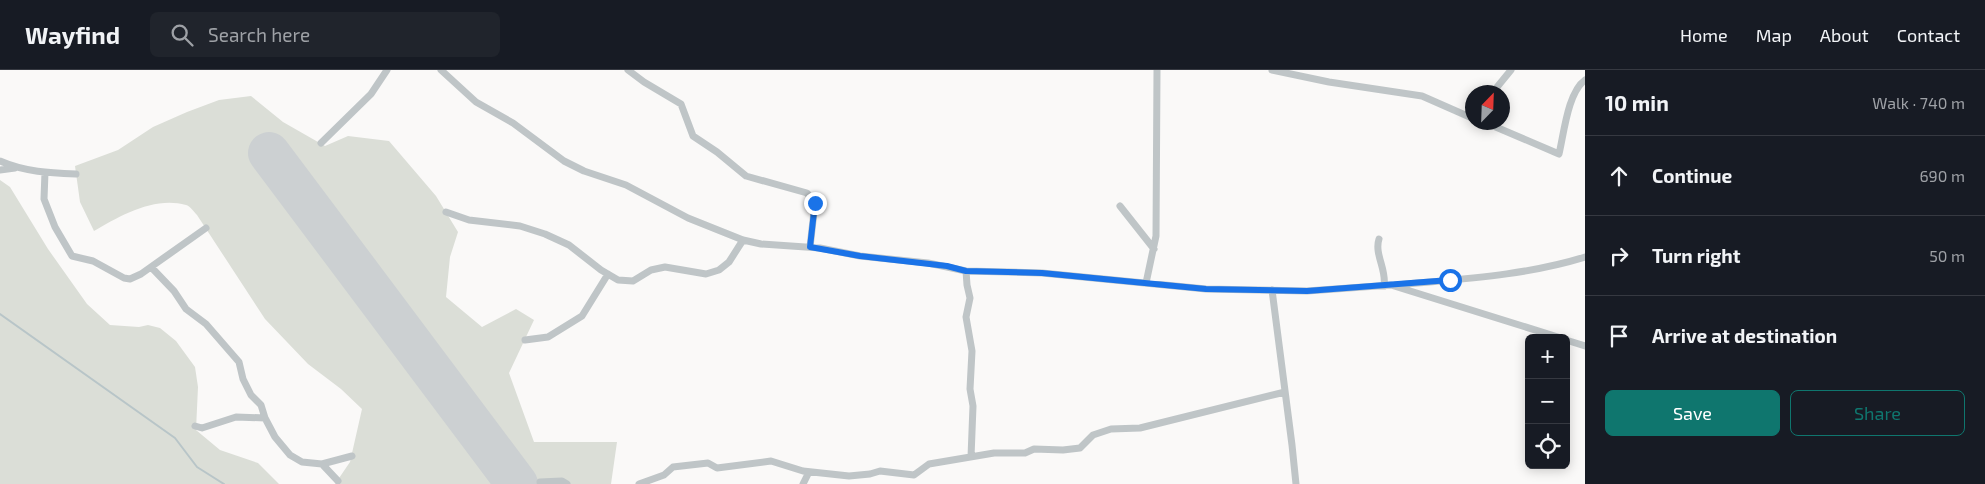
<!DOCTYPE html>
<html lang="en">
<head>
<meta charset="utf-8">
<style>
	:root { --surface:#171b24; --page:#20242c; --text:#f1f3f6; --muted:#9ea1a6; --line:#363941; --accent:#0f766e }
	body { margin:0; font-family:"Exo 2",sans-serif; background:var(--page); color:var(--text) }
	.controls { position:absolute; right:15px; bottom:15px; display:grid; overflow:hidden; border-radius:8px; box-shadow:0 2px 12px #0003 }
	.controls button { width:45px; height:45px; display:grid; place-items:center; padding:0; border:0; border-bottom:1px solid var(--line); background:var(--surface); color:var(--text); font:25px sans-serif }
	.compass { position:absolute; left:1465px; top:15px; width:45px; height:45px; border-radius:50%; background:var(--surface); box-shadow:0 2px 12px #0003; rotate:23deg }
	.stop { position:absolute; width:15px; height:15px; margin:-11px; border:4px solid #1a73e8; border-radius:50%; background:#fff }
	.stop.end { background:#1a73e8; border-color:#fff; box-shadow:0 1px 5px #0008 }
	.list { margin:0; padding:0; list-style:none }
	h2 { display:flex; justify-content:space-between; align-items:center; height:65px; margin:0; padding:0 20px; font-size:21px }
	h2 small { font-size:16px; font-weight:400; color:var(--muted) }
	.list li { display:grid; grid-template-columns:32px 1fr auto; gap:15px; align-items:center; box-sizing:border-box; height:80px; padding:0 20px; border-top:1px solid var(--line) }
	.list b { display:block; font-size:19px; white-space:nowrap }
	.list em { font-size:16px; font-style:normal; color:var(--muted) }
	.actions { display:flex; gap:10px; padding:15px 20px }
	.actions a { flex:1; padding:11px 0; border:1px solid var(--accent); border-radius:8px; text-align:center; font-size:18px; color:var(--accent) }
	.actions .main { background:var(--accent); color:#fff }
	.icon { flex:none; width:28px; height:28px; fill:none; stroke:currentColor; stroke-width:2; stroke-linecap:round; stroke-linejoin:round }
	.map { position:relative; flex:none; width:1585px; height:414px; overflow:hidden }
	header { display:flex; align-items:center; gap:30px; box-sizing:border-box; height:70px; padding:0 25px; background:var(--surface); border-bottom:1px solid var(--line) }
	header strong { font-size:24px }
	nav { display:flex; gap:28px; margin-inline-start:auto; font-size:18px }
	.search { width:350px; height:45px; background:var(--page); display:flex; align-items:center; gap:12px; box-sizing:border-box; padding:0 18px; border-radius:8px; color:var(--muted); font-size:19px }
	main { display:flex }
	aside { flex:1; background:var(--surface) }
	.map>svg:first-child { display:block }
</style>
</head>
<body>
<header>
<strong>Wayfind</strong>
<div class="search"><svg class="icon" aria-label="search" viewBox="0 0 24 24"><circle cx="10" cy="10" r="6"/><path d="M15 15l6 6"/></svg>Search here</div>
<nav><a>Home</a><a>Map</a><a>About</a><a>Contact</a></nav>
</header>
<main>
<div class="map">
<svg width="1585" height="414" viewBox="0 0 1585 414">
	<rect width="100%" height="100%" fill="#faf9f8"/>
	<path fill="#e8e9e8" d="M282,74L406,238L538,414H507L410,283L290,134L257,85Z"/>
	<path fill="#dbded7" d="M251,26L283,52L325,76L348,66L389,71L436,126L458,162L450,187L446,227L482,257L516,239L534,250L509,303L534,372H617L611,414H538L282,75L258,85L290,134L410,283L507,414H335L350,392L362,339L341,319L308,294L265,249L197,145C194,142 190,136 186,135C154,126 120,146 94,161L80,132L75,96L118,80L153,57L187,42L219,30Z
		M0,110L10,117L48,179L87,234L110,255L139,257L148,255L160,258L176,271L195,297L198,317L196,360L220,380L258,393L279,414H0Z"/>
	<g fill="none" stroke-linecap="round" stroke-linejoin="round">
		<path stroke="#b8c5c8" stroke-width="2" d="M0,244L175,368L197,397L224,414"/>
		<path stroke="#ccd0d2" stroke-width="42" d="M269,83L517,414"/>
		<path stroke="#bfc5c7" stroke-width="7" d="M441,0L476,32L513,53L564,91L584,101L626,115L688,148L743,170L761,174L820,178L860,186L928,193L966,201L1042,203L1206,219L1307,221L1391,215L1561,268
			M628,0L644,12L681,34L693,66L717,82L746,106L807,123L815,133L810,177
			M1272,0L1329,12L1422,26L1472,48
			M1493,22L1511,0
			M1484,52L1559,84C1564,63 1568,22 1585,10
			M321,73L371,24L387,0
			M0,91C25,102 50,103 76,104
			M0,100L15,98
			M45,102L44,129L55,157L72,186L93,191L124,208L130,209L141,204L206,158
			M1120,136L1154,179
			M446,142L469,150L520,156L545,164L569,175L601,200L618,210L633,211L651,200L665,197L706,204L719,200L729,192L743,170
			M1379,169C1374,184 1387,200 1384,216
			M151,197L174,221L186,239L206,254L239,292L243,309L251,325L261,335L265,348L275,367L290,385L302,392L322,394L352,386
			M966,201L967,215L970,228L966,247L972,281L970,319L973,336L971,387
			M1146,213L1156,166L1157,0
			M1396,215C1459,209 1524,206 1585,187
			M1272,220L1292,375L1296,414
			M525,270L548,267L582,246L608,204
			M1566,270L1585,276
			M195,356L202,358L236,347L265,348
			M322,394L338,411
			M540,412L562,411L567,414
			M639,414L664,405L673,397L708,393L717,398L771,391L803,401L849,406L870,404L880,401L914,405L929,394L994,383H1025L1034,379L1063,380L1080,378L1093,365L1111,359L1140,358L1285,322
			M803,414L809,402"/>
	</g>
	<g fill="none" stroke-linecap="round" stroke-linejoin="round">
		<path stroke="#1a73e8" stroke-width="6" d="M815,133L810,177L860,186L947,196L966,201L1042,203L1206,219L1307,221L1450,210"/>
	</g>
</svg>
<div class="controls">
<button>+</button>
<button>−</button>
<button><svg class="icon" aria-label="locate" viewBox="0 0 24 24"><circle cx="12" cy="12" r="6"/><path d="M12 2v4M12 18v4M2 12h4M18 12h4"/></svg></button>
</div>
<svg class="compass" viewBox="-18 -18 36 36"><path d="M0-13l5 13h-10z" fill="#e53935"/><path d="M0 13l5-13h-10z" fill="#9ea1a6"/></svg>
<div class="stop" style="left:1450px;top:210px"></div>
<div class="stop end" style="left:815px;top:133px"></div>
</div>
<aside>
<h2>10 min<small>Walk · 740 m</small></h2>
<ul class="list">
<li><svg class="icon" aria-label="ahead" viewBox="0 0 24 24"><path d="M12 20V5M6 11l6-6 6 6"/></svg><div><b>Continue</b></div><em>690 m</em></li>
<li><svg class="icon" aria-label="right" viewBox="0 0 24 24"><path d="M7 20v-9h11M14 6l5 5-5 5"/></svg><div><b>Turn right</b></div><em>50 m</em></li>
<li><svg class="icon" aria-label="arrive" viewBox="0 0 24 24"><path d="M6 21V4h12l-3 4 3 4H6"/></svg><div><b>Arrive at destination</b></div></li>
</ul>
<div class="actions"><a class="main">Save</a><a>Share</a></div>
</aside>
</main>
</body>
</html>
